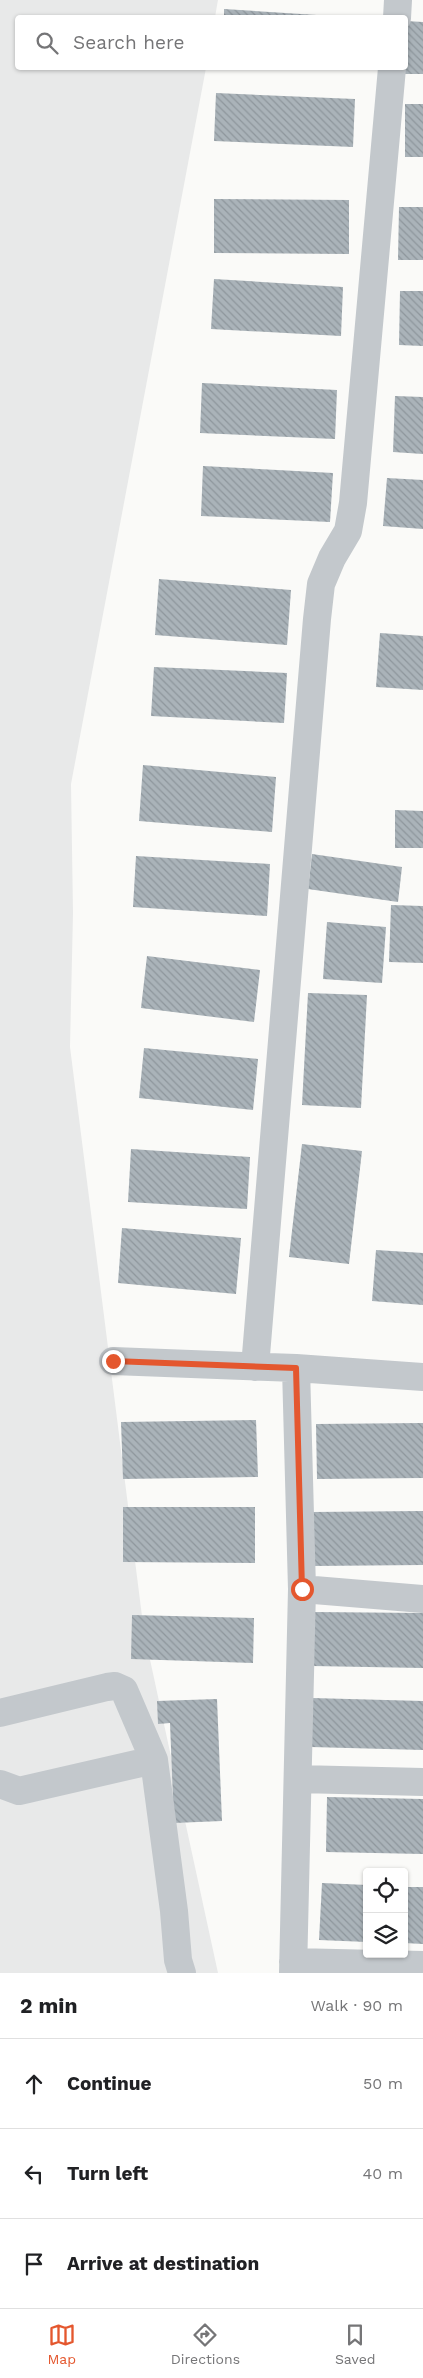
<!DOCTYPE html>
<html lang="en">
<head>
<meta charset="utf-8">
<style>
	:root { --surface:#fff; --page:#f6f6f6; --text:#202124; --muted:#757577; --line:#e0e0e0; --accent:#e4572e }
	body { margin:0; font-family:"Work Sans",sans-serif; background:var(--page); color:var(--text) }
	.controls { position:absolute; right:15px; bottom:15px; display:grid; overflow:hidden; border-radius:5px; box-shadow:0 1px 4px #0004 }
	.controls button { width:45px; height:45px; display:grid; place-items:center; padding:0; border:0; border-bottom:1px solid var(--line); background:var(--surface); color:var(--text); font:25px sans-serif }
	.stop { position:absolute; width:15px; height:15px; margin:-11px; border:4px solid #e4572e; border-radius:50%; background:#fff }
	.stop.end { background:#e4572e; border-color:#fff; box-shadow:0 1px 5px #0008 }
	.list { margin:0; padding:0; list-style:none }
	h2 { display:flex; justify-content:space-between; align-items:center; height:65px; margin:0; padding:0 20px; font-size:21px }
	h2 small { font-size:16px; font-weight:400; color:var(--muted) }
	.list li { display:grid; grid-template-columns:32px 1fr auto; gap:15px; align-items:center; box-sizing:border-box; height:90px; padding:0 20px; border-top:1px solid var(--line) }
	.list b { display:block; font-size:19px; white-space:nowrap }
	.list em { font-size:16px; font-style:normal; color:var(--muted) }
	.icon { flex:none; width:28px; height:28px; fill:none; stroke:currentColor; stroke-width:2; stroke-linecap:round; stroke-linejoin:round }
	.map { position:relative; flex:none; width:423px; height:1973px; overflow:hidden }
	.search { position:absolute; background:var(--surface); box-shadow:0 1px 4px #0004; left:15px; right:15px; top:15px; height:55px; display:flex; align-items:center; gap:12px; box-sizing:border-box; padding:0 18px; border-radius:5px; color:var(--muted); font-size:19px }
	.sheet { height:335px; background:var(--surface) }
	nav { display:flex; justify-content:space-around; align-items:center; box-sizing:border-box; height:70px; border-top:1px solid var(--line); background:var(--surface); font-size:14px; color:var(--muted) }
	nav a { display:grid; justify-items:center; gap:2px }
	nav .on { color:var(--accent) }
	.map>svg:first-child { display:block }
</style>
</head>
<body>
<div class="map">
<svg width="423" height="1973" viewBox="0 0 423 1973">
	<defs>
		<pattern id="building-back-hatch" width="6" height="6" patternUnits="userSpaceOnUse" patternTransform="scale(1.25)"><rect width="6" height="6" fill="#aab3b9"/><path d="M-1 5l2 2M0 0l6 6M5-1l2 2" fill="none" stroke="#8e969c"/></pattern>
	</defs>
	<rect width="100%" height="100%" fill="#fafaf8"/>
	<path fill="#e8e9e9" d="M0,0H218L215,17L18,18V68H206L71,784L73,913L70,1047L144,1632L218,1973H0Z"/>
	<path fill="url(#building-back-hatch)" d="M224,9L332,16V18H224Z
		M406,21L423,22V74H404Z
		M216,93L355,99L353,147L214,141Z
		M405,104H423V157H405Z
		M214,199L349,200V254L214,253Z
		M399,207H423V260H398Z
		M214,279L343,287L341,336L211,329Z
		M400,291H423V346L399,345Z
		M202,383L337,390L335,439L200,433Z
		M395,396L423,397V454L393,452Z
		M203,466L333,473L330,522L201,516Z
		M387,478L423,480V529L383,526Z
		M159,579L291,590L287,645L155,635Z
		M380,633L423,636V690L376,687Z
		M154,667L287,673L284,723L151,716Z
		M143,765L276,777L272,832L139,821Z
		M395,810L423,811V848H395Z
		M312,854L402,867L398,902L308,889Z
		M136,856L270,864L267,916L133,907Z
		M391,905L423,906V963L389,962Z
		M327,922L386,927L382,983L323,979Z
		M147,956L260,970L254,1022L141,1008Z
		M308,993L367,995L361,1108L302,1105Z
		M144,1048L258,1059L253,1110L139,1098Z
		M302,1144L362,1151L349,1264L289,1257Z
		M131,1149L250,1157L247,1209L128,1202Z
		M122,1228L241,1238L236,1294L118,1283Z
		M376,1250L423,1253V1305L372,1301Z
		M256,1420L258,1477L123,1479L121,1422Z
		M423,1423V1478L317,1479L316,1424Z
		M123,1507H255V1563L123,1562Z
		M423,1511V1565L313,1566L312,1512Z
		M313,1612L423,1613V1668L312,1666Z
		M132,1615L254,1618L253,1663L131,1659Z
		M312,1698L423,1701V1750L311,1747Z
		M217,1699L222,1821L174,1823L170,1723L158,1724L157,1701Z
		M327,1797L423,1799V1854L326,1852Z
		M322,1883L367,1885V1942L319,1940Z
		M404,1887H423V1944L404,1943Z"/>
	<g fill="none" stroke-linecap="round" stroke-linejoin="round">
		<path stroke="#c3c8cc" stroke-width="28" d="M397,18L398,0
			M113,1361L296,1368L423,1377
			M255,1367L317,619L321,584L332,558L348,531L353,503L392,68
			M302,1589L423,1599
			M0,1713L107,1687L115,1686L124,1690L154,1760L174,1911L178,1960L182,1973
			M298,1779L423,1782
			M0,1784L19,1791L154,1760
			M293,1962L423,1965
			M293,1973L302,1589L296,1368"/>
	</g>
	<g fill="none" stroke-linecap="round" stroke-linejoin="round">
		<path stroke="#e4572e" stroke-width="6" d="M113,1361L296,1368L302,1589"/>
	</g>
</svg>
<div class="controls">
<button><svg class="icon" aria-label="locate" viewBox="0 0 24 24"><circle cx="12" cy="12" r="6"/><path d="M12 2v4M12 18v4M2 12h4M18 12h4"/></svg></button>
<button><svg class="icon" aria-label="layers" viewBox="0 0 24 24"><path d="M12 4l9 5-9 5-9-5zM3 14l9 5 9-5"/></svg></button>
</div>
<div class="stop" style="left:302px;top:1589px"></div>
<div class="stop end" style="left:113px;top:1361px"></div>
<div class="search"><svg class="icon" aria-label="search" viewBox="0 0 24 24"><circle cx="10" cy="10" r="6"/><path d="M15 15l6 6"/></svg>Search here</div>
</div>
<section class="sheet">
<h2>2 min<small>Walk · 90 m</small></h2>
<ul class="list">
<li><svg class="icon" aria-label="ahead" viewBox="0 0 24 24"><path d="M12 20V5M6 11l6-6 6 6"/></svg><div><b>Continue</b></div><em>50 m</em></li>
<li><svg class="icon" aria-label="left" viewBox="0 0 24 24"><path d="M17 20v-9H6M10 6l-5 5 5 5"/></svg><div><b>Turn left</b></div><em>40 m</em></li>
<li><svg class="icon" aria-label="arrive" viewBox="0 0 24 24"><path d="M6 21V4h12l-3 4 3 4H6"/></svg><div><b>Arrive at destination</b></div></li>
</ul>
</section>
<nav>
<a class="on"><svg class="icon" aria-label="map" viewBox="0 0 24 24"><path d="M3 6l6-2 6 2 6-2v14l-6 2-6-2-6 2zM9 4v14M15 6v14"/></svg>Map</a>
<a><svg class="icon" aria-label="directions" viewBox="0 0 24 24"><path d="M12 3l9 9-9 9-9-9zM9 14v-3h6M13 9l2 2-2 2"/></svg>Directions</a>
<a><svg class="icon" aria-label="saved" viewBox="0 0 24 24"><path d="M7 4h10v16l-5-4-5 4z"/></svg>Saved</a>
</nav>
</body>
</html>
